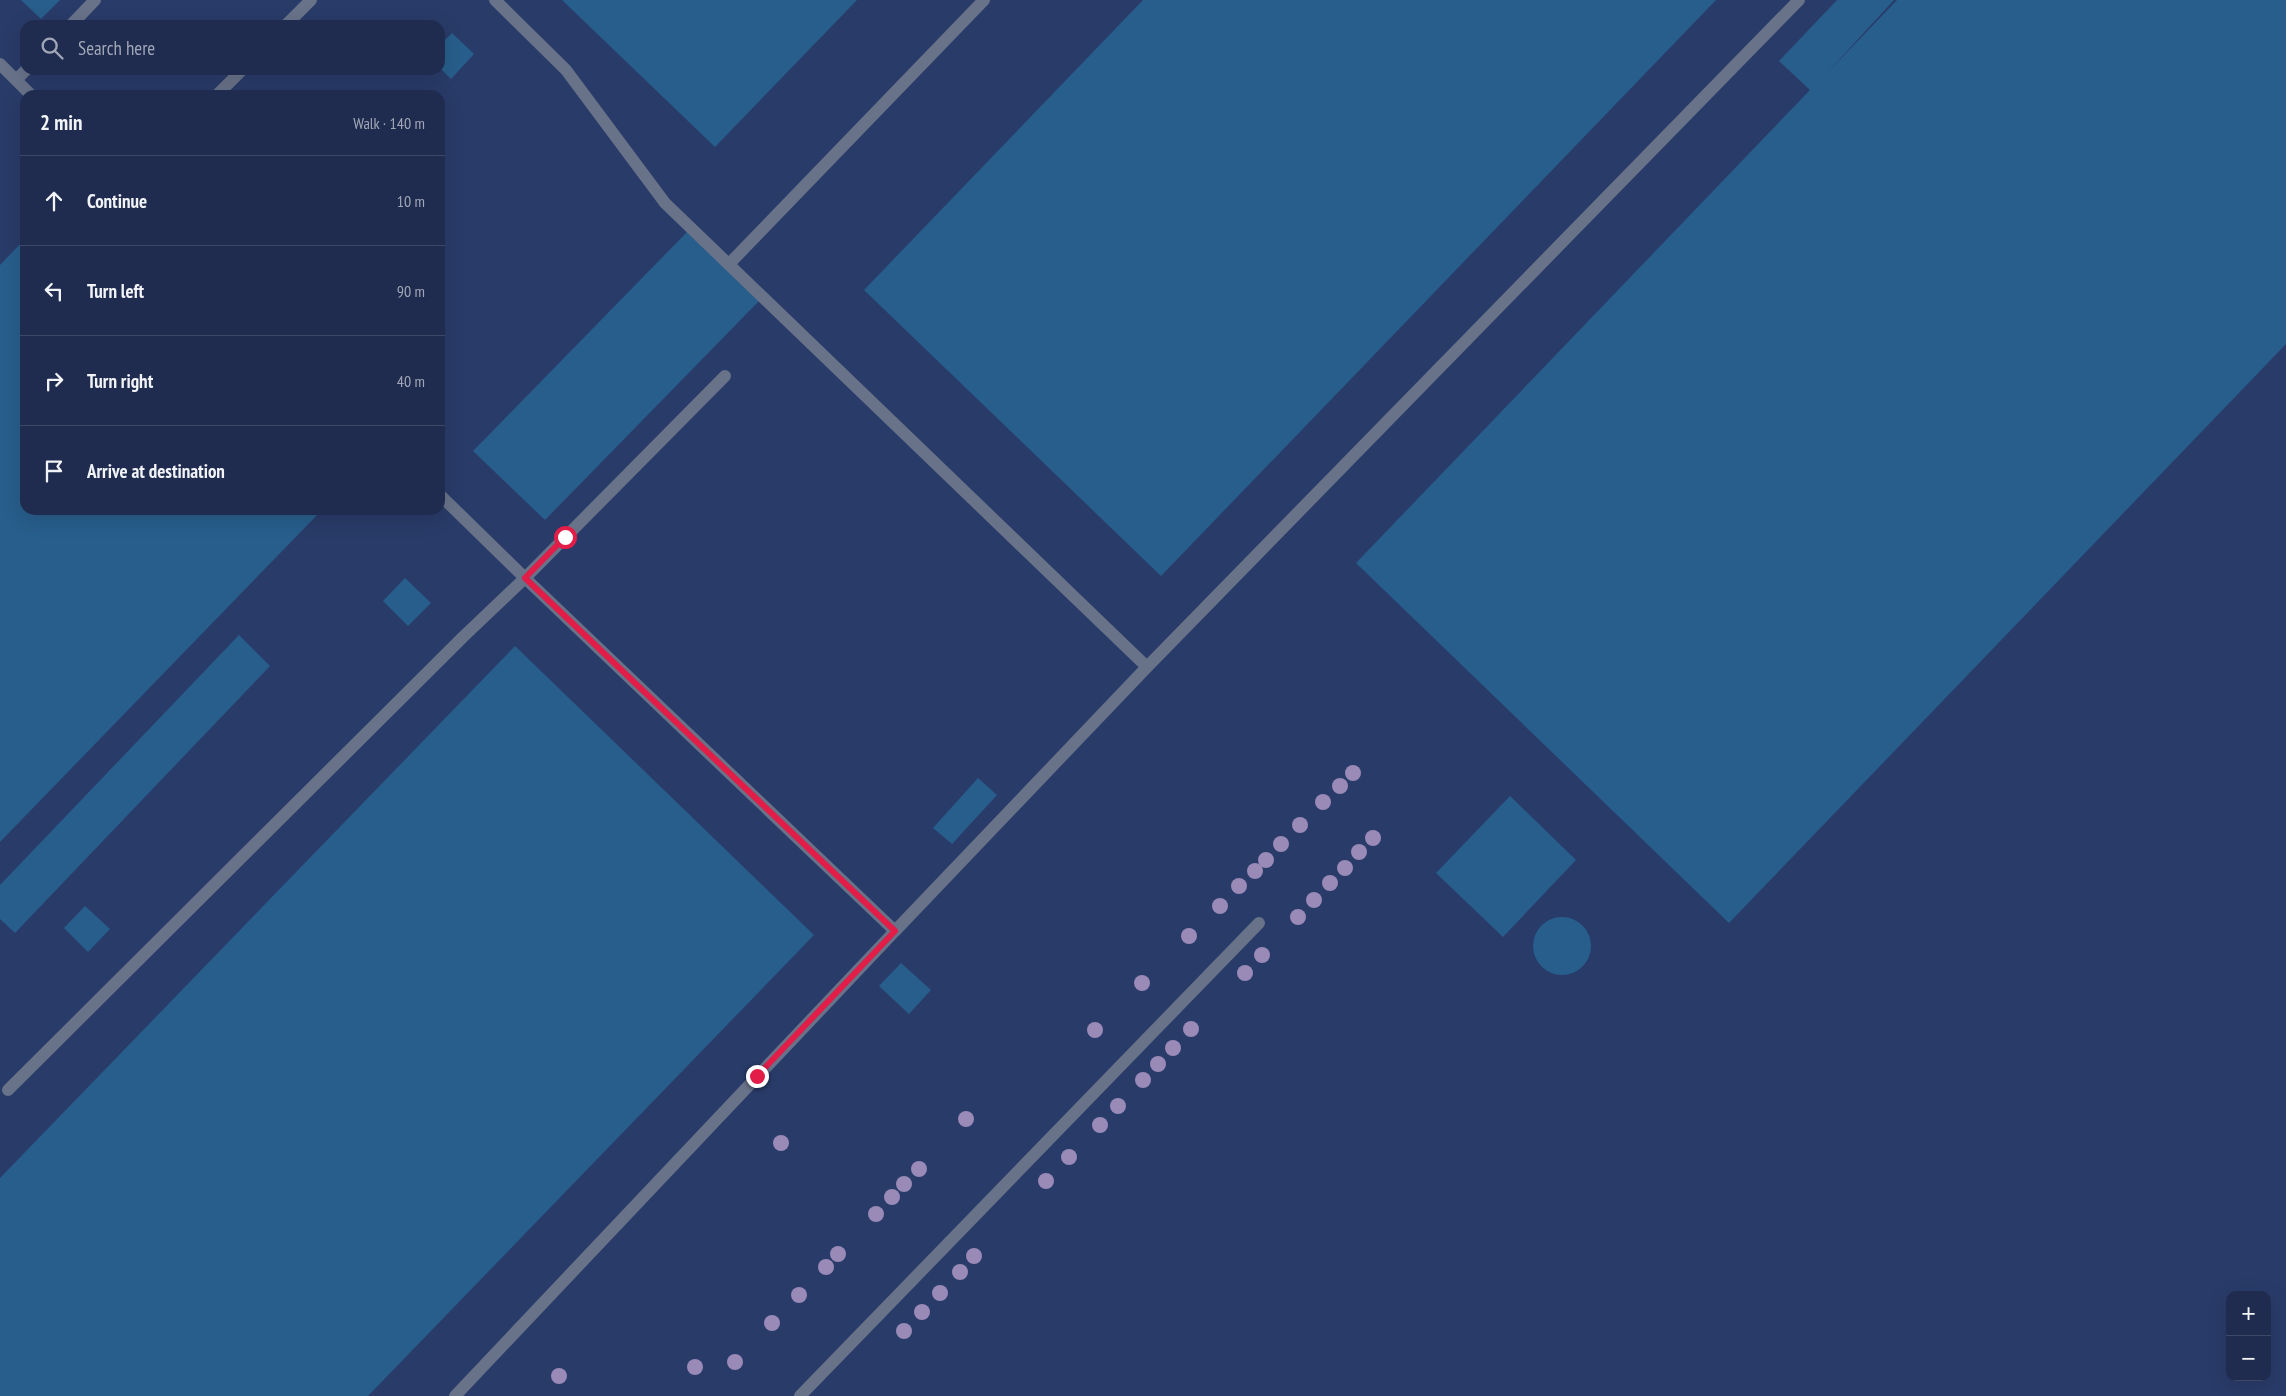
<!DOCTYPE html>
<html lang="en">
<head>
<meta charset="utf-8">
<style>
	:root { --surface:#1f2c4f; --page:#273456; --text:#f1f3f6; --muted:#a1a7b7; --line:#3c4866 }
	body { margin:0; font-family:"PT Sans Narrow",sans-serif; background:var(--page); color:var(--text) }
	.controls { position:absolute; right:15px; bottom:15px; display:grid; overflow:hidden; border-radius:10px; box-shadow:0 5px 20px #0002 }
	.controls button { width:45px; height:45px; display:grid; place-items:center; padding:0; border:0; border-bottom:1px solid var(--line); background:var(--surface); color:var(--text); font:25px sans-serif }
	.stop { position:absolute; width:15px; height:15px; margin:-11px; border:4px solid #e11d48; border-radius:50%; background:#fff }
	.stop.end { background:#e11d48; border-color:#fff; box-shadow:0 1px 5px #0008 }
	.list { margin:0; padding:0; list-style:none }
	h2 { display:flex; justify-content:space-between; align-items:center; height:65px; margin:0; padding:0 20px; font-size:21px }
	h2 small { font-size:16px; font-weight:400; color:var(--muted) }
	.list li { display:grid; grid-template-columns:32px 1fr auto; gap:15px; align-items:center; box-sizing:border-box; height:90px; padding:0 20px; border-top:1px solid var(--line) }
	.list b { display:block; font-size:19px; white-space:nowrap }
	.list em { font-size:16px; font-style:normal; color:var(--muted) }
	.icon { flex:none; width:28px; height:28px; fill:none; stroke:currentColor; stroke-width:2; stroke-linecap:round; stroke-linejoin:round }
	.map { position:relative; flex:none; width:2286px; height:1396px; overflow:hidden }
	.search { position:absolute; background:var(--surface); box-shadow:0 5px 20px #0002; left:20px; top:20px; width:425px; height:55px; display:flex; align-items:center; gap:12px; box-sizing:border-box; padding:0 18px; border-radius:15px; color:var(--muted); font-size:19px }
	.panel { position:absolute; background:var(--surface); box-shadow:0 5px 20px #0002; left:20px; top:90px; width:425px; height:425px; border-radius:15px }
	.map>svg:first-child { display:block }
</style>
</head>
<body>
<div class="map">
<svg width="2286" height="1396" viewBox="0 0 2286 1396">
	<rect width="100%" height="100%" fill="#293b69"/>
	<path fill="#285e8b" d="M21,0H60L41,19Z
		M562,0H857L715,147Z
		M1143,0H1716L1161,576L864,290Z
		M1837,0H1894L1826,74L1897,0H2286V344L1729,923L1356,563L1810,90L1779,61Z
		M452,33L474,54L451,79L440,68V45Z
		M688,231L759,301L545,520L473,451Z
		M25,239V510H322L0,842V265Z
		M405,578L431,603L408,626L383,601Z
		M239,635L270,666L15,933L0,919V885Z
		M515,646L814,935L368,1396H0V1178Z
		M978,778L997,795L952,844L933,828Z
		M1510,796L1576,860L1503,937L1436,873Z
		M85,906L110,929L88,952L64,928Z
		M1533 946a29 29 0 1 1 58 0a29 29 0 1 1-58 0Z
		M901,963L931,990L909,1014L879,986Z"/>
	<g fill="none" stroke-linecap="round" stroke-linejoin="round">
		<path stroke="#687289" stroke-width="12" d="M495,0L566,70L665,203L1147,667
			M71,25L95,0
			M286,25L311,0
			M0,64L31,95
			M16,80L26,70
			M217,95L242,70
			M729,264L984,0
			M895,931L1147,667L1799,0
			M8,1090L463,637L525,578L440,495
			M455,1396L895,931L525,578L725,376"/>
		<path stroke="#687289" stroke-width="12" d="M800,1396L1259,923"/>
	</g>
	<g fill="#9a8ab7">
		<circle cx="1353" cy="773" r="8"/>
		<circle cx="1340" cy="786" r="8"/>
		<circle cx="1323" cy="802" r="8"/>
		<circle cx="1300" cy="825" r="8"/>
		<circle cx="1373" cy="838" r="8"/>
		<circle cx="1281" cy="844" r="8"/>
		<circle cx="1359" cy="852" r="8"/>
		<circle cx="1266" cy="860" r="8"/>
		<circle cx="1345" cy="868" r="8"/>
		<circle cx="1255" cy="871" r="8"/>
		<circle cx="1330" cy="883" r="8"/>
		<circle cx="1239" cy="886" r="8"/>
		<circle cx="1314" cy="900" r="8"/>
		<circle cx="1220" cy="906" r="8"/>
		<circle cx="1298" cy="917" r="8"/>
		<circle cx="1189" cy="936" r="8"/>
		<circle cx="1262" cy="955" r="8"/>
		<circle cx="1245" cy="973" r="8"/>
		<circle cx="1142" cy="983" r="8"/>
		<circle cx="1191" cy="1029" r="8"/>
		<circle cx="1095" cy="1030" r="8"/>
		<circle cx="1173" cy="1048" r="8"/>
		<circle cx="1158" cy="1064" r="8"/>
		<circle cx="1143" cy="1080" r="8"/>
		<circle cx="1118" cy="1106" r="8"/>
		<circle cx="966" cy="1119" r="8"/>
		<circle cx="1100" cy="1125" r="8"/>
		<circle cx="781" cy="1143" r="8"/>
		<circle cx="1069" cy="1157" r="8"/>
		<circle cx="919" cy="1169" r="8"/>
		<circle cx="1046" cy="1181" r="8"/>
		<circle cx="904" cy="1184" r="8"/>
		<circle cx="892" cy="1197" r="8"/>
		<circle cx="876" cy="1214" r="8"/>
		<circle cx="838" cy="1254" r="8"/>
		<circle cx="974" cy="1256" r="8"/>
		<circle cx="826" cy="1267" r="8"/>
		<circle cx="960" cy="1272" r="8"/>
		<circle cx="940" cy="1293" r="8"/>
		<circle cx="799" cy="1295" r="8"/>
		<circle cx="922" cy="1312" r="8"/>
		<circle cx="772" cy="1323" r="8"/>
		<circle cx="904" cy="1331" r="8"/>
		<circle cx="735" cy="1362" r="8"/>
		<circle cx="695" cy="1367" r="8"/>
		<circle cx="559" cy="1376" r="8"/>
	</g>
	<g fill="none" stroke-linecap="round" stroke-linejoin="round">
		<path stroke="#e11d48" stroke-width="6" d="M565,537L525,578L895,931L757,1076"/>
	</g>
</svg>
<div class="controls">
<button>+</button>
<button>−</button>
</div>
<div class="stop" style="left:565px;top:537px"></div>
<div class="stop end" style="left:757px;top:1076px"></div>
<div class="search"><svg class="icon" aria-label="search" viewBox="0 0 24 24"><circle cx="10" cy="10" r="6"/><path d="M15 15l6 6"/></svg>Search here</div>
<section class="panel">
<h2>2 min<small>Walk · 140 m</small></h2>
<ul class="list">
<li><svg class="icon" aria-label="ahead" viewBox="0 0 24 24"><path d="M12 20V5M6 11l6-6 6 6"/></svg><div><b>Continue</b></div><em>10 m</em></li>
<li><svg class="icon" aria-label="left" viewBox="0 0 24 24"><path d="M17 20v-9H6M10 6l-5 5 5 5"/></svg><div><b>Turn left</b></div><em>90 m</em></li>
<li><svg class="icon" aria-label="right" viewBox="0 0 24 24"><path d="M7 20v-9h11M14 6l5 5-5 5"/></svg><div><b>Turn right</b></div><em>40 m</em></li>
<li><svg class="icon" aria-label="arrive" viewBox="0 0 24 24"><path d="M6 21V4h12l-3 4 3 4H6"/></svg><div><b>Arrive at destination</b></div></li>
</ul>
</section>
</div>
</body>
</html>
